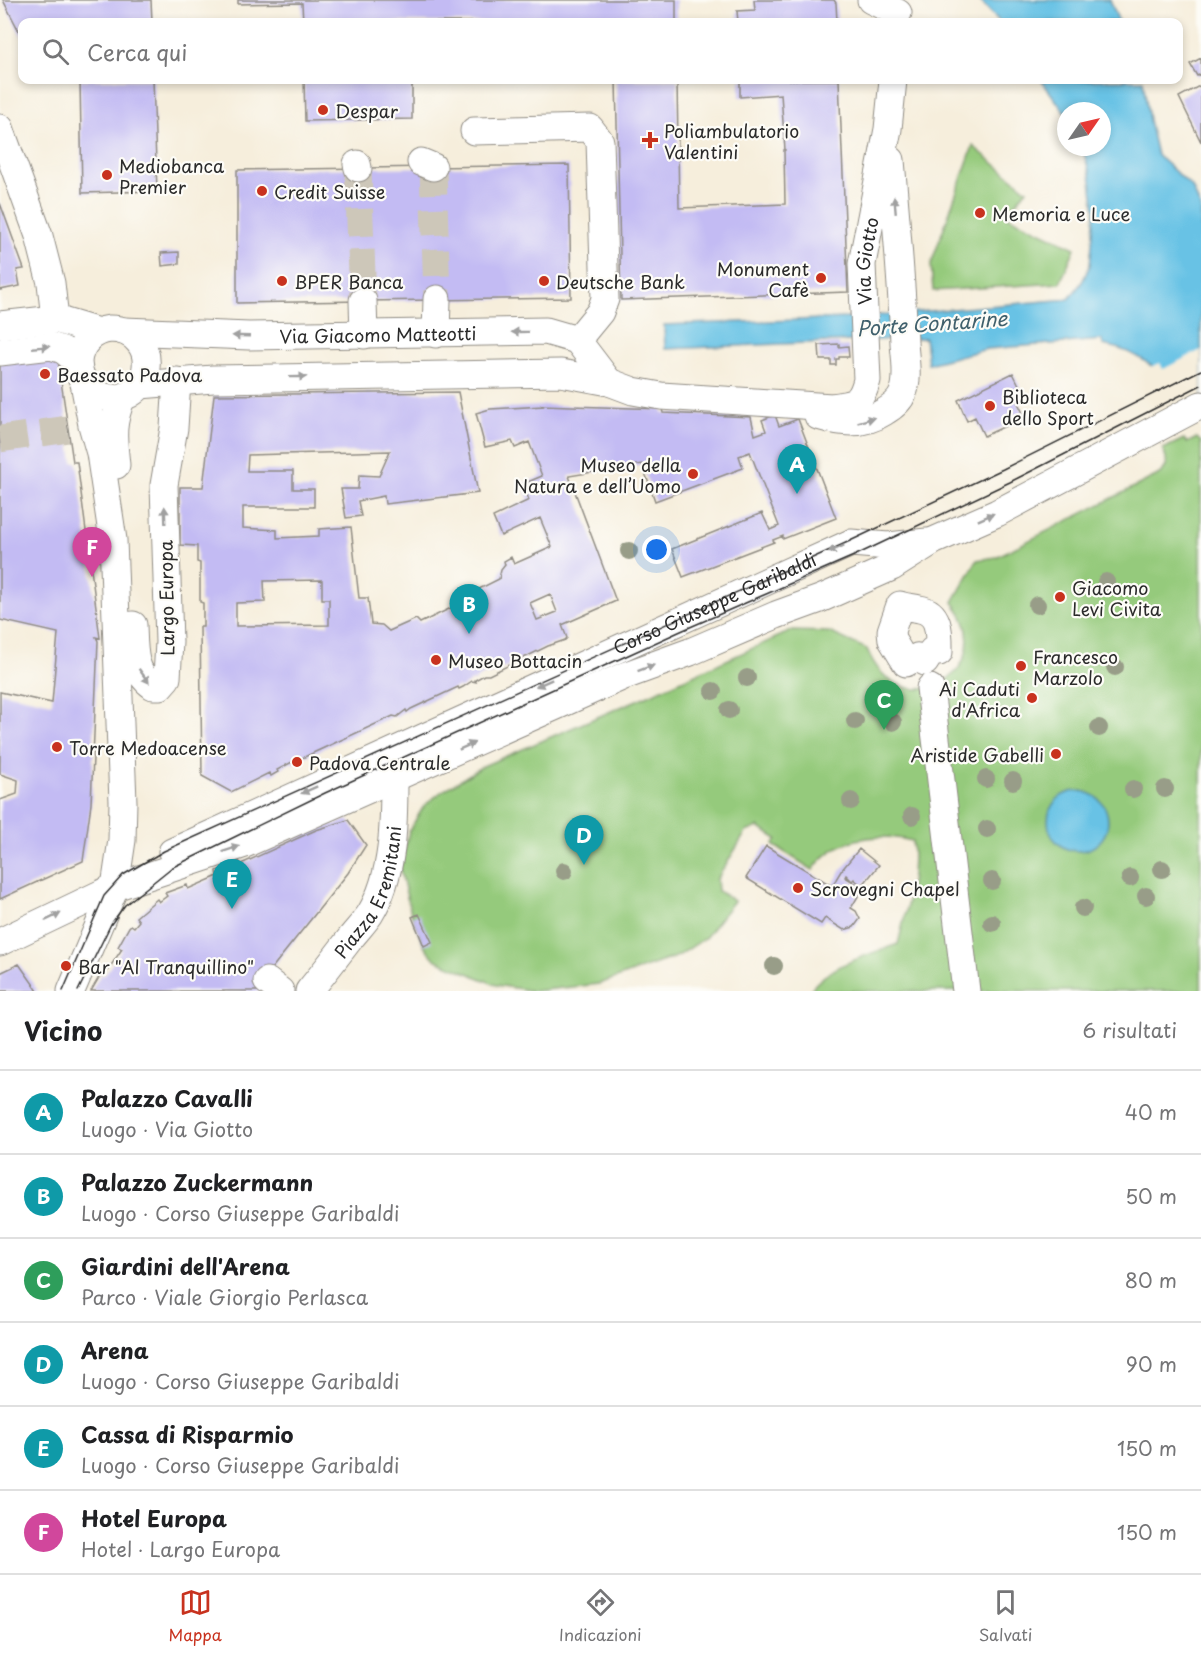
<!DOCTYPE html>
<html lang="it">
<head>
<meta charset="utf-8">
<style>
	:root { --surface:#fff; --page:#f2f2f2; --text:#202124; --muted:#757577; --line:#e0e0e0; --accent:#c8321e }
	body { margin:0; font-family:"Playpen Sans",sans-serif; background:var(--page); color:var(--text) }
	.compass { position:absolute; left:1057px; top:102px; width:54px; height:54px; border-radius:50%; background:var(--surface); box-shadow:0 3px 9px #0003; rotate:56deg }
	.you { position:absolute; left:657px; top:550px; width:21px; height:21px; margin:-15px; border:4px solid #fff; border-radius:50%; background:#1a73e8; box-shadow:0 0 0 9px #1a73e833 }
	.badge { display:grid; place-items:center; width:39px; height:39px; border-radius:50%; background:var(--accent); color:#fff; font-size:20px; font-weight:700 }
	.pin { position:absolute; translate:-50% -50px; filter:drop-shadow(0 2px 3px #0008) }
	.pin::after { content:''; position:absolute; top:32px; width:21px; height:18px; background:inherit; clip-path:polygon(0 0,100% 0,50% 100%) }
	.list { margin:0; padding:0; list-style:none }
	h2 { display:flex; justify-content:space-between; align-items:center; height:78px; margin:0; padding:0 24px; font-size:26px }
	h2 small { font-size:20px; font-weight:400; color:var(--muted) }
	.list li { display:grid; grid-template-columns:39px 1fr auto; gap:18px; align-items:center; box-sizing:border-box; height:84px; padding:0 24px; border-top:2px solid var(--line) }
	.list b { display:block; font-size:22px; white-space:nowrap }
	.list p { margin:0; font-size:20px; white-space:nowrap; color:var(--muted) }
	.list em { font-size:20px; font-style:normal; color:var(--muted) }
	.icon { flex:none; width:33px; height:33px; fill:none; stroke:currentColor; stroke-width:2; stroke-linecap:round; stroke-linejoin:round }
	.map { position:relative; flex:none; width:1201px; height:991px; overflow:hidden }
	.search { position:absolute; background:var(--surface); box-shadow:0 3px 9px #0003; left:18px; right:18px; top:18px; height:66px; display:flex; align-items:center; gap:15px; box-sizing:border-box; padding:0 21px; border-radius:12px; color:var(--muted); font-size:22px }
	.sheet { height:582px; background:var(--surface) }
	nav { display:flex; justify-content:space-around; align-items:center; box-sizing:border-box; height:84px; border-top:2px solid var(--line); background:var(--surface); font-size:16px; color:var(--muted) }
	nav a { display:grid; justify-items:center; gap:3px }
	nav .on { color:var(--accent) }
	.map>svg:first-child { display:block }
</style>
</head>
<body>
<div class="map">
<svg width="1201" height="991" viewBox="0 0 1201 991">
	<rect width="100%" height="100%" fill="#fdfcf7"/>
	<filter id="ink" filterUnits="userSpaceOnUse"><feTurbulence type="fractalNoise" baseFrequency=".0167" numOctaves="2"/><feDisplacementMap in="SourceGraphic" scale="12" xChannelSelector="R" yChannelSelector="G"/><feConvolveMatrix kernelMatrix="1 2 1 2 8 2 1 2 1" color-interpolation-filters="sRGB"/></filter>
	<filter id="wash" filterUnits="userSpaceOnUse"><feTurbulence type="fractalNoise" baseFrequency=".008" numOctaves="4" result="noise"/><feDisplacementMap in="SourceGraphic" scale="24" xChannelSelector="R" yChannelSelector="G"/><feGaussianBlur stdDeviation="1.35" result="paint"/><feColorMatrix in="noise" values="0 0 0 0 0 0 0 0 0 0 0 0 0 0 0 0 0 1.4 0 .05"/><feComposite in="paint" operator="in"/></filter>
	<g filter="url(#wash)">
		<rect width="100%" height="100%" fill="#f6eedc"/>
		<path fill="#95ca7b" stroke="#607a53" stroke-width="1.5" d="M973,146L1027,190L1005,215L1075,248L1060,283L933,291L931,264Z
			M1197,438L1201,442V991H810C826,966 870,954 898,944C906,910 916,877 912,841C876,832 835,837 813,870L773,845L777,839L758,827L746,832L717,879L718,891L734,901L705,938L678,956L599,984L534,991L496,985L436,960L424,946L412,917L400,869L409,831L424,806L441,792L483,766L651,694L791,631L829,632L867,649C901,732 1006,670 953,602L977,560L996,557L1156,476C1169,469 1168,462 1163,449L1184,439L1187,443Z"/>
		<path fill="#67c2e5" stroke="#497688" stroke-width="1.5" d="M979,0H1110L1119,22H1000Z
			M1041,80H1143L1149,120L1157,155L1192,187L1201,209V420C1170,384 1152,353 1103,345L1102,340L987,349L928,364L925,338L665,349L664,325L847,318L1069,299L1082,282L1090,265L1095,211L1090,174L1082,147H1102V111H1066V114Z
			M1048 821a30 30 0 1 1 60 0a30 30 0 1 1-60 0Z"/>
		<path fill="#f6eedc" d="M1201,350V423L1150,367L1160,363L1163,369Z"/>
		<g id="blocks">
			<path fill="#c3bbf3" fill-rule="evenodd" d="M3,0H151L152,22H22V37Z
				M238,0H676V22H303L302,3L238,4Z
				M754,0H834L836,3L837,22H738L737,11L755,10Z
				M1201,58V74L1197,76L1190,64Z
				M80,80H153L157,191L82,193Z
				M304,80H412V119L305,121Z
				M616,80H677L679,208L785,204L784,150H785L781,94L740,97V80H839L848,292L621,300Z
				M1201,85V142L1179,97Z
				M569,165L571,298L237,303V170Z
				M0,203L24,269L17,270L20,286L0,290Z
				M179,252V264L162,266L161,253Z
				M839,344V347L848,346L849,357H839V359H836V365H831V360H820L819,345Z
				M57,354L73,462H77L100,638L96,637L98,641L91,804L83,861L0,899V800L17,794L18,780L0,774V692L52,703L58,633L0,620V362Z
				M1013,373L1023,393L1015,397L1025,417L984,436L975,417L967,421L958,400Z
				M458,392L478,493L385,504L384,496L358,501L361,516L346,518L341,489H358L359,475L379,476L390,451L248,455L247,471H293V489H314V507H243V528L277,530V538L319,536V529L351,527L359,598H368L371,624L382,625L389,631L416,619L420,623L476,596L473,592L499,579L501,570L505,565L504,561L511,557L514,564L552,547L540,518L501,536L493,517L529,500L523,484L542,476L529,442L515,448L512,441L485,447L476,413L490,409L543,406L542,405L662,409L663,413L751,417L755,435L766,431L762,420L775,415L779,426L798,419L836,518L783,539V536L773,540L774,542L683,577L672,549L762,513L770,530L779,526L750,452L739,456L743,468L655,501L642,464L569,476L616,601L562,625L567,638L565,640L548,646L489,675H484L475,680L476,682L472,681L463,687L459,689L458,687L411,709L407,712L406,710L397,717L393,716L300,759L293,764L292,762L277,770L278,772L271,776L269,773L231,792L202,776L200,627H203V603L200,602V563L197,562V546L180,545V487H203L214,395ZM322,580V599H329V625L236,626V603L265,602L264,581ZM550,594L557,612L537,620L530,603Z
				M348,820L366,845L348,873L268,973L259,991H91L101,974L104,976L122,949L118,947L129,927L131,925L134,927L139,921L136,917L157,899L159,902L167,896L165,893L187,885L188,889L218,876L217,871L239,861L241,864L316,830Z
				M766,846L832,886L841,871L859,849L879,865L862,886L854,879L852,881L846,875L845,877L863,888L851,908L856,911L860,919L854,927L844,930L825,918L821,924L746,878Z
				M419,914L432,942L424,946L412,917Z
				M19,964L38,991H0V973Z"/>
		</g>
	</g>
	<g filter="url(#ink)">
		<use href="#blocks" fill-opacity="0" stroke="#908c84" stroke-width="1.5"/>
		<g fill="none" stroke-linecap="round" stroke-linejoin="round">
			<path stroke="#cdc7b9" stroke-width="27" stroke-dasharray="27 14" stroke-linecap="butt" d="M433,167L437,299
				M358,168L363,301
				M0,439L68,429"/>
			<defs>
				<g id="minor">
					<path d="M871,0L898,13"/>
					<path d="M0,128L39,236L51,283L55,319"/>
					<path d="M474,131L590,128L600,141L605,299L600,312L577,340"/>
					<path d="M421,162L433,167"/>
					<path d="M357,164L358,168"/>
					<path d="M363,301L364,335"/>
					<path d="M0,325L55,319L98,332"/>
					<path id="s1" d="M124,331L249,336L546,331L577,340L609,382"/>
					<path d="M436,334L437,299"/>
					<path d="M0,352L51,346L63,350L78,362C80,407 142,411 146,367C147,358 145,349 139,342C132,333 121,329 110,329C92,331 79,345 78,362"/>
					<path id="s2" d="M140,385L213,379L561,373L609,382L633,391L661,396L832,407C855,404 861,403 867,380L862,264L888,129L893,80"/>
					<path d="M818,416C842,423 862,426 884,412C891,408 900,401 903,393C909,379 905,358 904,343C902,282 896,221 891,160"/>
					<path d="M116,465C113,436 111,425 122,397"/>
					<path d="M900,605C907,608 913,607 919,609C941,612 939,635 939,652L932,651L925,662L917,657L906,663L892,640L891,631Z"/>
					<path d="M133,625C134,648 132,672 153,686H160L167,678L169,642L164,485L174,428L177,381"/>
					<path d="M930,688L966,991"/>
					<path d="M172,852L851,543L888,546L927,542"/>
					<path d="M0,942L115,887L245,844L624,676L690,652L776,615L820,599L892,567L933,541L997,513L1201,405"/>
					<path d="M267,981L280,991"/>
					<path d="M71,991L115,887L122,840L123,802L113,540L100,453L92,425L84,383"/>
					<path id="s3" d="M309,991C323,974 336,957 349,940C356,931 364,923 370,914C394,875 394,823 394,779"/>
				</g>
			</defs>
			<use href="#minor" stroke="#908c84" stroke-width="29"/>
			<use href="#minor" stroke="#fff" stroke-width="27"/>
			<g stroke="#2b2b2b" stroke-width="1.5">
				<path id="s4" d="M63,991L104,896L123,875L164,851L850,541L1003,469L1201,370"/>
				<path d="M78,991L111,924L125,905L171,868L325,793L681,631L856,555L1010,482L1201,385"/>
			</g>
		</g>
		<g fill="#989d88">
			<circle cx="629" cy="551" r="9"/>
			<circle cx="1106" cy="582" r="9"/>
			<circle cx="1037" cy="605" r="9"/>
			<circle cx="1115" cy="667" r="9"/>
			<circle cx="747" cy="678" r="9"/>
			<circle cx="713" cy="691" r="9"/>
			<circle cx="729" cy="710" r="9"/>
			<circle cx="855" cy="721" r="9"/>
			<circle cx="893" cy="722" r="9"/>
			<circle cx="1099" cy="728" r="9"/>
			<circle cx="986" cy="779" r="9"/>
			<circle cx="1013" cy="781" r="9"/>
			<circle cx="1133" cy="789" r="9"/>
			<circle cx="1165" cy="789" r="9"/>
			<circle cx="851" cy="801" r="9"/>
			<circle cx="912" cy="816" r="9"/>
			<circle cx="987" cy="829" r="9"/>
			<circle cx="1162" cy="869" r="9"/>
			<circle cx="564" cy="871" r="9"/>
			<circle cx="1130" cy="878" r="9"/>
			<circle cx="992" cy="881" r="9"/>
			<circle cx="1146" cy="896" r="9"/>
			<circle cx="1083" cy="908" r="9"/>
			<circle cx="992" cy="923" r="9"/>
			<circle cx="774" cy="966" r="9"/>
		</g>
		<defs><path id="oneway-solid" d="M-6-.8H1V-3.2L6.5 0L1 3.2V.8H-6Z" transform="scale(1.5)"/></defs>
		<g fill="#a0a0a0">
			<use href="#oneway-solid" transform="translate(895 205) rotate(-95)"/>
			<use href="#oneway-solid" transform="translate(520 332) rotate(179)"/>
			<use href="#oneway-solid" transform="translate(241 336) rotate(-178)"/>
			<use href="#oneway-solid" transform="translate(41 347) rotate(-5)"/>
			<use href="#oneway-solid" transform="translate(298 377) rotate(-1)"/>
			<use href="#oneway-solid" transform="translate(866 420) rotate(-16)"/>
			<use href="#oneway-solid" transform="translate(165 515) rotate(-92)"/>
			<use href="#oneway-solid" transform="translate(986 517) rotate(-24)"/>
			<use href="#oneway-solid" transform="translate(836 549) rotate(156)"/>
			<use href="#oneway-solid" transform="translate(646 668) rotate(-20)"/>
			<use href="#oneway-solid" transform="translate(144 676) rotate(54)"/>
			<use href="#oneway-solid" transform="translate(544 683) rotate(156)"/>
			<use href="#oneway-solid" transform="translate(467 746) rotate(-24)"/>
			<use href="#oneway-solid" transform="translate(309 790) rotate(156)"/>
			<use href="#oneway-solid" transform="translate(231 849) rotate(-18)"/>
			<use href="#oneway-solid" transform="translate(53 917) rotate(-26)"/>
		</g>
	</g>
	<g fill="#c8321e" stroke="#fdfcf7" stroke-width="2">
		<circle cx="323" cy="110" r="6"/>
		<path d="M647 131h6v6h6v6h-6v6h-6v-6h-6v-6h6z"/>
		<circle cx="107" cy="175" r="6"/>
		<circle cx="262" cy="191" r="6"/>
		<circle cx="980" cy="213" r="6"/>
		<circle cx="821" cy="278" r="6"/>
		<circle cx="282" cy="281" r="6"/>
		<circle cx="544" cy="281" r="6"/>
		<circle cx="45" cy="374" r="6"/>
		<circle cx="990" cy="406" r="6"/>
		<circle cx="693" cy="474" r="6"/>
		<circle cx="1060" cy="597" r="6"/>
		<circle cx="436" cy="660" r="6"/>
		<circle cx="1021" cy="666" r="6"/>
		<circle cx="1032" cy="698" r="6"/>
		<circle cx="57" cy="747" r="6"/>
		<circle cx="1056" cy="754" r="6"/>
		<circle cx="297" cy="762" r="6"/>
		<circle cx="798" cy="888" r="6"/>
		<circle cx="66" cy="966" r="6"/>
	</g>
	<g text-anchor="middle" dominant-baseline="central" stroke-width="4.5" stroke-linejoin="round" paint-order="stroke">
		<g font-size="18" fill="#2b2b2b" stroke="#fdfcf7" text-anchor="start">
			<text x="335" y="110">Despar</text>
			<text x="664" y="130">Poliambulatorio<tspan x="664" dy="21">Valentini</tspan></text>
			<text x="119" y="165">Mediobanca<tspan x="119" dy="21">Premier</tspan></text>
			<text x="274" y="191">Credit Suisse</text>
			<text x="992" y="213">Memoria e Luce</text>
			<text x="809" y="268" text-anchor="end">Monument<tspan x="809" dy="21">Cafè</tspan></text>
			<text x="294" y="281">BPER Banca</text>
			<text x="556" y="281">Deutsche Bank</text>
			<text x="57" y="374">Baessato Padova</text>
			<text x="1002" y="396">Biblioteca<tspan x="1002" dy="21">dello Sport</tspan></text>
			<text x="681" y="464" text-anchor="end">Museo della<tspan x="681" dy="21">Natura e dell’Uomo</tspan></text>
			<text x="1072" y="587">Giacomo<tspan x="1072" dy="21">Levi Civita</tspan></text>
			<text x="1033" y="656">Francesco<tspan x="1033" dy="21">Marzolo</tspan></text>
			<text x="448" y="660">Museo Bottacin</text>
			<text x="1020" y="688" text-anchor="end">Ai Caduti<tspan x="1020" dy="21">d'Africa</tspan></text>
			<text x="69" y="747">Torre Medoacense</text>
			<text x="1044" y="754" text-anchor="end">Aristide Gabelli</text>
			<text x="309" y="762">Padova Centrale</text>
			<text x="810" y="888">Scrovegni Chapel</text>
			<text x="78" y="966">Bar "Al Tranquillino"</text>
		</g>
		<g font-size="18" fill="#2b2b2b" stroke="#fdfcf7">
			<text stroke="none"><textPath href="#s2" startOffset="864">Via Giotto</textPath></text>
			<text stroke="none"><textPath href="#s1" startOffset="254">Via Giacomo Matteotti</textPath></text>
			<text transform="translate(166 598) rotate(-91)">Largo Europa</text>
			<text stroke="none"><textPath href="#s4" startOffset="783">Corso Giuseppe Garibaldi</textPath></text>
			<text stroke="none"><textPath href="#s3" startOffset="118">Piazza Eremitani</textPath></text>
		</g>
		<g font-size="20" font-style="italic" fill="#40606c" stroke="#fdfcf7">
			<text transform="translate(932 323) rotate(-4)">Porte Contarine</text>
		</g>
	</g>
</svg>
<svg class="compass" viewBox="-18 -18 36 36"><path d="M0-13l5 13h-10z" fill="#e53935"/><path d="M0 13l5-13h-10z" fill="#757577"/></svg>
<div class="you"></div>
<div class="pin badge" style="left:797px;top:494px;background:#0f9aa8">A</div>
<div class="pin badge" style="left:469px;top:634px;background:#0f9aa8">B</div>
<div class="pin badge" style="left:884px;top:730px;background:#2e9e5b">C</div>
<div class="pin badge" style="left:584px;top:865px;background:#0f9aa8">D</div>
<div class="pin badge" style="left:232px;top:909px;background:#0f9aa8">E</div>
<div class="pin badge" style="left:92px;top:577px;background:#d1479c">F</div>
<div class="search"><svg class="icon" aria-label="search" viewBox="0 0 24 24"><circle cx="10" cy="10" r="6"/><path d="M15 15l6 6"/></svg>Cerca qui</div>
</div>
<section class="sheet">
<h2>Vicino<small>6 risultati</small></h2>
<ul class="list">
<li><span class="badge" style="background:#0f9aa8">A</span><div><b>Palazzo Cavalli</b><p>Luogo · Via Giotto</p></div><em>40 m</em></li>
<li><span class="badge" style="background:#0f9aa8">B</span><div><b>Palazzo Zuckermann</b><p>Luogo · Corso Giuseppe Garibaldi</p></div><em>50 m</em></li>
<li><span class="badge" style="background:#2e9e5b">C</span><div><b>Giardini dell'Arena</b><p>Parco · Viale Giorgio Perlasca</p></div><em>80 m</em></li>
<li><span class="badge" style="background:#0f9aa8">D</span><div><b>Arena</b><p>Luogo · Corso Giuseppe Garibaldi</p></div><em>90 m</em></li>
<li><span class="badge" style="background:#0f9aa8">E</span><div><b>Cassa di Risparmio</b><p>Luogo · Corso Giuseppe Garibaldi</p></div><em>150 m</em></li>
<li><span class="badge" style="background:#d1479c">F</span><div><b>Hotel Europa</b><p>Hotel · Largo Europa</p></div><em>150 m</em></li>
</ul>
</section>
<nav>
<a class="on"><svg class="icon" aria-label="map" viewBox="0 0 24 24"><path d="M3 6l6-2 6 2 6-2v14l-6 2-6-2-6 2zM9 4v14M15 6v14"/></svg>Mappa</a>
<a><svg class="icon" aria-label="directions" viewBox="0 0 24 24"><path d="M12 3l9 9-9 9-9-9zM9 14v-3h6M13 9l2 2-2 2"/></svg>Indicazioni</a>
<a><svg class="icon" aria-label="saved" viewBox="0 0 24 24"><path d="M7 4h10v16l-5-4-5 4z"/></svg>Salvati</a>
</nav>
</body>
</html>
